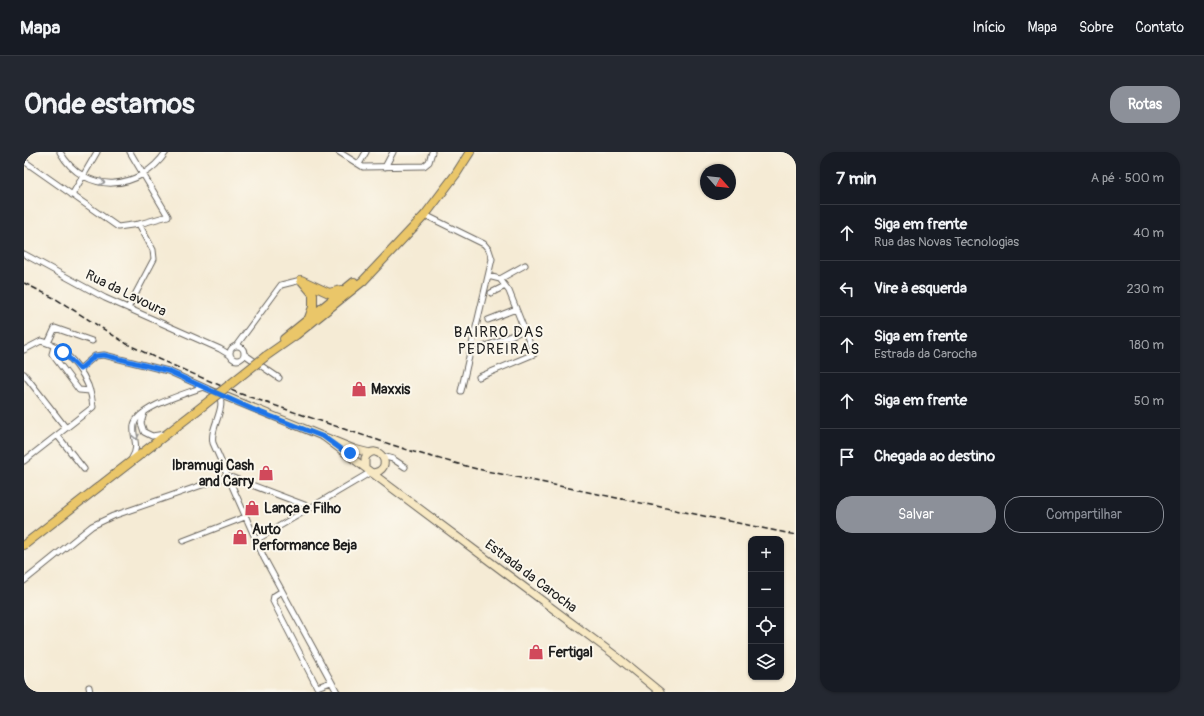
<!DOCTYPE html>
<html lang="pt">
<head>
<meta charset="utf-8">
<style>
	:root { --surface:#171b24; --page:#242831; --text:#f1f3f6; --muted:#9ea1a6; --line:#363941; --accent:#8c9099 }
	body { margin:0; font-family:Pangolin,sans-serif; background:var(--page); color:var(--text) }
	.controls { position:absolute; right:12px; bottom:12px; display:grid; overflow:hidden; border-radius:8px; box-shadow:0 1px 3px #0004 }
	.controls button { width:36px; height:36px; display:grid; place-items:center; padding:0; border:0; border-bottom:1px solid var(--line); background:var(--surface); color:var(--text); font:20px sans-serif }
	.compass { position:absolute; left:676px; top:12px; width:36px; height:36px; border-radius:50%; background:var(--surface); box-shadow:0 1px 3px #0004; rotate:117deg }
	.stop { position:absolute; width:12px; height:12px; margin:-9px; border:3px solid #1a73e8; border-radius:50%; background:#fff }
	.stop.end { background:#1a73e8; border-color:#fff; box-shadow:0 1px 4px #0008 }
	.list { margin:0; padding:0; list-style:none }
	h2 { display:flex; justify-content:space-between; align-items:center; height:52px; margin:0; padding:0 16px; font-size:17px }
	h2 small { font-size:13px; font-weight:400; color:var(--muted) }
	.list li { display:grid; grid-template-columns:26px 1fr auto; gap:12px; align-items:center; box-sizing:border-box; height:56px; padding:0 16px; border-top:1px solid var(--line) }
	.list b { display:block; font-size:15px; white-space:nowrap }
	.list p { margin:0; font-size:13px; white-space:nowrap; color:var(--muted) }
	.list em { font-size:13px; font-style:normal; color:var(--muted) }
	.actions { display:flex; gap:8px; padding:12px 16px }
	.actions a { flex:1; padding:9px 0; border:1px solid var(--accent); border-radius:16px; text-align:center; font-size:14px; color:var(--accent) }
	.actions .main { background:var(--accent); color:#fff }
	.icon { flex:none; width:22px; height:22px; fill:none; stroke:currentColor; stroke-width:2; stroke-linecap:round; stroke-linejoin:round }
	.map { position:relative; flex:none; width:772px; height:540px; overflow:hidden; border-radius:16px }
	header { display:flex; align-items:center; gap:24px; box-sizing:border-box; height:56px; padding:0 20px; background:var(--surface); border-bottom:1px solid var(--line) }
	header strong { font-size:19px }
	nav { display:flex; gap:22px; margin-inline-start:auto; font-size:14px }
	.intro { display:flex; align-items:center; justify-content:space-between; box-sizing:border-box; height:96px; padding:0 24px }
	h1 { margin:0; font-size:28px }
	.button { padding:10px 18px; border-radius:16px; background:var(--accent); color:#fff; font-size:14px; font-weight:700 }
	main { display:flex; gap:24px; padding:0 24px }
	aside { flex:1; background:var(--surface); border-radius:16px; box-shadow:0 1px 3px #0004 }
	.map>svg:first-child { display:block }
</style>
</head>
<body>
<header>
<strong>Mapa</strong>
<nav><a>Início</a><a>Mapa</a><a>Sobre</a><a>Contato</a></nav>
</header>
<div class="intro"><h1>Onde estamos</h1><a class="button">Rotas</a></div>
<main>
<div class="map">
<svg width="772" height="540" viewBox="0 0 772 540">
	<rect width="100%" height="100%" fill="#fbf7ec"/>
	<filter id="ink" filterUnits="userSpaceOnUse"><feTurbulence type="fractalNoise" baseFrequency=".025" numOctaves="2"/><feDisplacementMap in="SourceGraphic" scale="8" xChannelSelector="R" yChannelSelector="G"/><feConvolveMatrix kernelMatrix="1 2 1 2 8 2 1 2 1" color-interpolation-filters="sRGB"/></filter>
	<filter id="wash" filterUnits="userSpaceOnUse"><feTurbulence type="fractalNoise" baseFrequency=".012" numOctaves="4" result="noise"/><feDisplacementMap in="SourceGraphic" scale="16" xChannelSelector="R" yChannelSelector="G"/><feGaussianBlur stdDeviation="0.9" result="paint"/><feColorMatrix in="noise" values="0 0 0 0 0 0 0 0 0 0 0 0 0 0 0 0 0 1.4 0 .05"/><feComposite in="paint" operator="in"/></filter>
	<g filter="url(#wash)">
		<rect width="100%" height="100%" fill="#f5ebd5"/>
	</g>
	<g filter="url(#ink)">
		<g fill="none" stroke-linecap="round" stroke-linejoin="round">
			<defs>
				<path id="street" d="M36,0C61,44 116,39 142,0
					M315,0L339,15L400,14L405,10L408,0
					M0,9L94,75L115,72L144,64L106,0
					M335,12L342,0
					M361,15L369,0
					M48,43L73,0
					M401,63L460,92L465,98L468,107L437,239
					M0,102L81,146L196,197L206,203
					M476,127L501,113
					M467,141L481,134
					M104,156L130,107L129,98L115,72
					M464,168L492,157
					M24,191L31,176L68,189
					M206 201a7 7 0 1 1 14 0a7 7 0 1 1-14 0Z
					M212,194L257,133L277,128
					M30,195L28,202L55,238L66,239
					M455,197L501,178
					M0,198L17,189C45,196 67,226 69,255L0,309
					M220,202L255,226
					M56,217L71,204L80,203L144,219L193,241C205,254 185,275 189,291L240,406L313,540
					M0,222L42,276
					M455,225L510,202L485,139L476,127L464,124
					M120,261L117,271L120,280L128,284L141,282
					M33,283L60,317
					M358,304L369,307L381,315
					M108,306C116,294 108,286 110,273C113,255 164,241 179,235
					M204,324L286,355
					M232,388L347,320
					M159,389L221,365
					M0,429L68,374L89,364L204,324
					M258,439L250,444L249,449L293,535L307,530
					M65,535L66,540"/>
				<path id="secondary" d="M193,241L330,297L346,301
					M300,285L592,504L636,540
					M341,314V306C354,287 373,318 348,321"/>
				<path id="primary" d="M277,128L305,141L317,138
					M279,130L289,142V155L285,166
					M260,187L330,130
					M242,204L272,183L339,129L401,63L432,22L446,0
					M0,393L180,253"/>
			</defs>
			<use href="#street" stroke="#68645d" stroke-width="7"/>
			<use href="#secondary" stroke="#68645d" stroke-width="9"/>
			<use href="#primary" stroke="#68645d" stroke-width="10"/>
			<use href="#street" stroke="#fff" stroke-width="5"/>
			<use href="#secondary" stroke="#f7e8c3" stroke-width="7"/>
			<use href="#primary" stroke="#eac669" stroke-width="8"/>
			<path stroke="#1c1c1c" stroke-width="1.5" stroke-dasharray="6 3" stroke-linecap="butt" d="M0,131L32,147L103,192L134,207L214,241L326,279L390,300L453,317L772,383"/>
			<defs>
				<path id="primary-bridge" d="M180,253L242,204"/>
			</defs>
			<use href="#primary-bridge" stroke="#68645d" stroke-width="10" stroke-linecap="butt"/>
			<use href="#primary-bridge" stroke="#eac669" stroke-width="8"/>
		</g>
		<defs><path id="oneway-chevron" d="M-2-3.5L2.5 0L-2 3.5" fill="none" stroke-width="1.6" stroke-linecap="round" stroke-linejoin="round"/></defs>
		<g stroke="#999">
			<use href="#oneway-chevron" transform="translate(78 30) rotate(11)"/>
			<use href="#oneway-chevron" transform="translate(112 285) rotate(79)"/>
		</g>
	</g>
	<g fill="none" stroke-linecap="round" stroke-linejoin="round" filter="url(#ink)">
		<path stroke="#1a73e8" stroke-width="5" d="M39,200L56,217L71,204L80,203L144,219L228,257L300,285L325,303L326,301"/>
	</g>
	<defs>
		<symbol id="shop-bare" viewBox="-9 -9 18 18"><path d="M-5-2.5h2.3a2.7 3.5 0 0 1 5.4 0H5L5.5 6h-11ZM-1.5-2.5h3a1.5 2.3 0 0 0-3 0Z" fill="#d1495b" stroke="#fbf7ec" stroke-width="2.5" paint-order="stroke"/></symbol>
	</defs>
	<g fill-rule="evenodd">
		<use href="#shop-bare" x="324" y="226" width="22" height="22"/>
		<use href="#shop-bare" x="231" y="310" width="22" height="22"/>
		<use href="#shop-bare" x="217" y="345" width="22" height="22"/>
		<use href="#shop-bare" x="205" y="374" width="22" height="22"/>
		<use href="#shop-bare" x="501" y="489" width="22" height="22"/>
	</g>
	<g text-anchor="middle" dominant-baseline="central" stroke-width="4" stroke-linejoin="round" paint-order="stroke">
		<g font-size="14" fill="#1c1c1c" stroke="#fbf7ec">
			<text transform="translate(102 141) rotate(26)">Rua da Lavoura</text>
			<text transform="translate(507 424) rotate(37)">Estrada da Carocha</text>
		</g>
		<g font-size="14" font-weight="bold" fill="#1c1c1c" stroke="#fbf7ec" text-anchor="start">
			<text x="347" y="237">Maxxis</text>
			<text x="230" y="313" text-anchor="end">Ibramugi Cash<tspan x="230" dy="16">and Carry</tspan></text>
			<text x="240" y="356">Lança e Filho</text>
			<text x="228" y="377">Auto<tspan x="228" dy="16">Performance Beja</tspan></text>
			<text x="524" y="500">Fertigal</text>
		</g>
		<g font-size="15" letter-spacing="1" fill="#1c1c1c" stroke="#fbf7ec">
			<text x="475" y="180">BAIRRO DAS<tspan x="475" dy="17">PEDREIRAS</tspan></text>
		</g>
	</g>
</svg>
<div class="controls">
<button>+</button>
<button>−</button>
<button><svg class="icon" aria-label="locate" viewBox="0 0 24 24"><circle cx="12" cy="12" r="6"/><path d="M12 2v4M12 18v4M2 12h4M18 12h4"/></svg></button>
<button><svg class="icon" aria-label="layers" viewBox="0 0 24 24"><path d="M12 4l9 5-9 5-9-5zM3 14l9 5 9-5"/></svg></button>
</div>
<svg class="compass" viewBox="-18 -18 36 36"><path d="M0-13l5 13h-10z" fill="#e53935"/><path d="M0 13l5-13h-10z" fill="#9ea1a6"/></svg>
<div class="stop" style="left:39px;top:200px"></div>
<div class="stop end" style="left:326px;top:301px"></div>
</div>
<aside>
<h2>7 min<small>A pé · 500 m</small></h2>
<ul class="list">
<li><svg class="icon" aria-label="ahead" viewBox="0 0 24 24"><path d="M12 20V5M6 11l6-6 6 6"/></svg><div><b>Siga em frente</b><p>Rua das Novas Tecnologias</p></div><em>40 m</em></li>
<li><svg class="icon" aria-label="left" viewBox="0 0 24 24"><path d="M17 20v-9H6M10 6l-5 5 5 5"/></svg><div><b>Vire à esquerda</b></div><em>230 m</em></li>
<li><svg class="icon" aria-label="ahead" viewBox="0 0 24 24"><path d="M12 20V5M6 11l6-6 6 6"/></svg><div><b>Siga em frente</b><p>Estrada da Carocha</p></div><em>180 m</em></li>
<li><svg class="icon" aria-label="ahead" viewBox="0 0 24 24"><path d="M12 20V5M6 11l6-6 6 6"/></svg><div><b>Siga em frente</b></div><em>50 m</em></li>
<li><svg class="icon" aria-label="arrive" viewBox="0 0 24 24"><path d="M6 21V4h12l-3 4 3 4H6"/></svg><div><b>Chegada ao destino</b></div></li>
</ul>
<div class="actions"><a class="main">Salvar</a><a>Compartilhar</a></div>
</aside>
</main>
</body>
</html>
